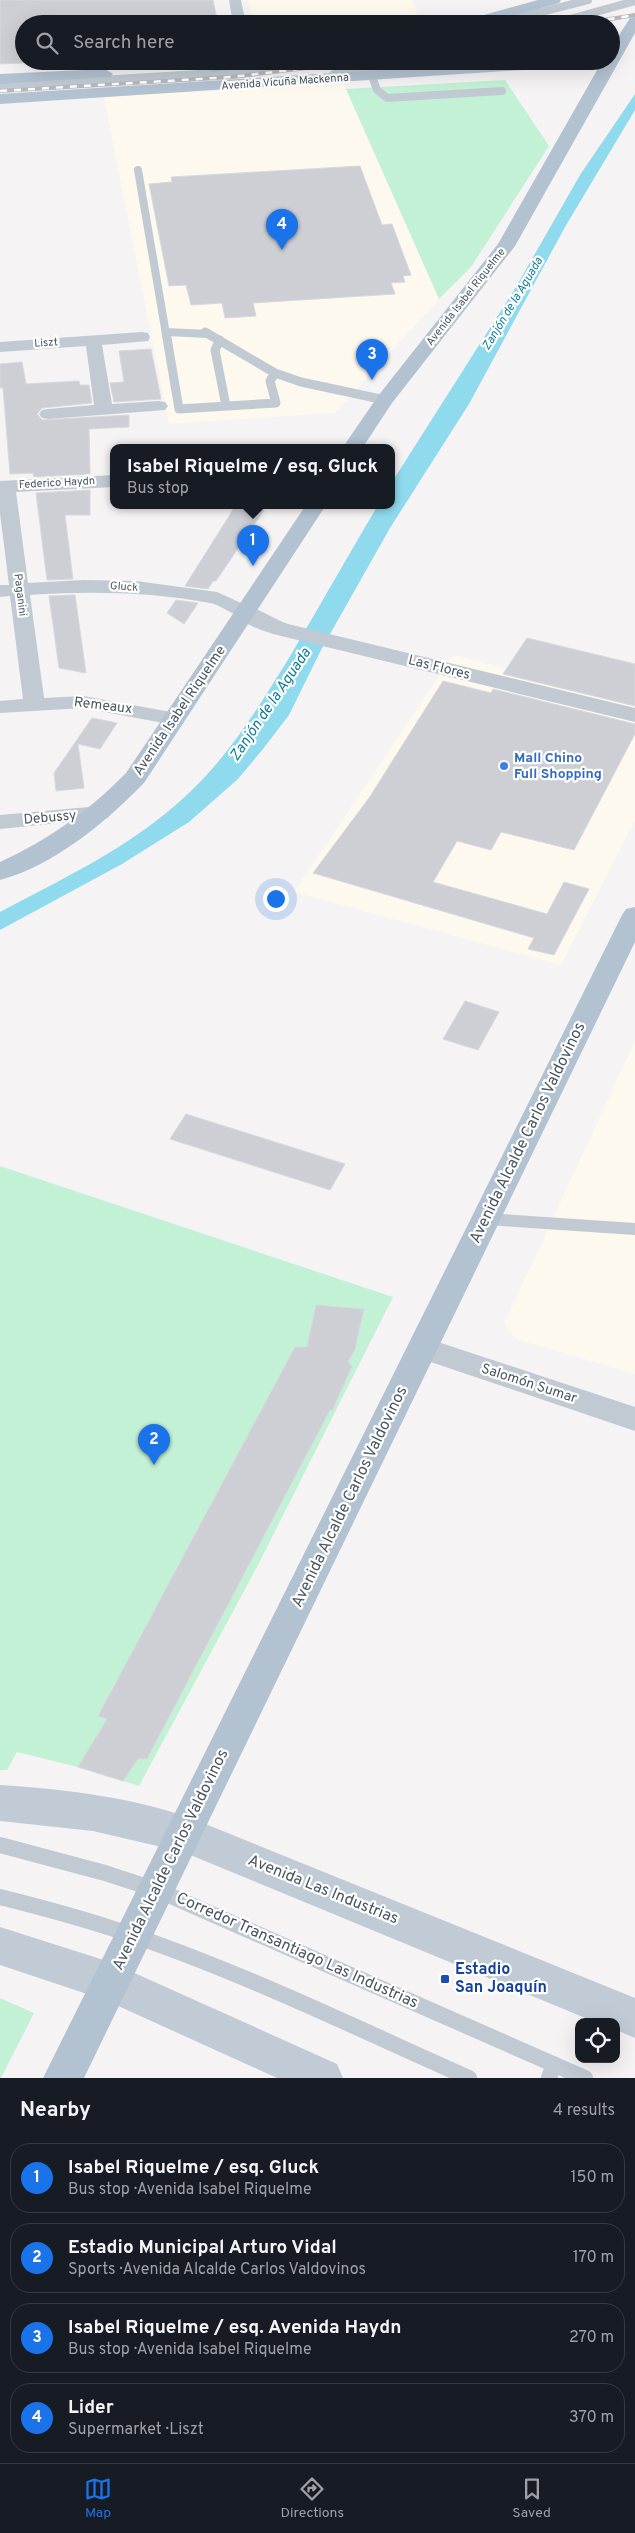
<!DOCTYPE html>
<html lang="en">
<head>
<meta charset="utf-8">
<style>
	:root { --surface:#171b24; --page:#242831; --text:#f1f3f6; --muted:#9ea1a6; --line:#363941; --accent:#1a73e8 }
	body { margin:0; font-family:Overpass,sans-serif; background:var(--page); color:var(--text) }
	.controls { position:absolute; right:15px; bottom:15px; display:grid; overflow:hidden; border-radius:10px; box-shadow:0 5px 20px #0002 }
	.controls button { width:45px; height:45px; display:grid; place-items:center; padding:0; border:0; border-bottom:1px solid var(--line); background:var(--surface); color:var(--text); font:25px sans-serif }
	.you { position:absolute; left:275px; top:898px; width:18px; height:18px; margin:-12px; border:4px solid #fff; border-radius:50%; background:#1a73e8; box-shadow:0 0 0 8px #1a73e833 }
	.badge { display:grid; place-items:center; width:32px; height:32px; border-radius:50%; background:var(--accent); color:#fff; font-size:16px; font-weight:700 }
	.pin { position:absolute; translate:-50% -41px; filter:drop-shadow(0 1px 2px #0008) }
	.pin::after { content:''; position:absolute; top:26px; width:18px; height:15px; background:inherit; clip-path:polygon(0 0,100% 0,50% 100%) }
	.popup { position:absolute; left:110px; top:444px; width:285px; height:65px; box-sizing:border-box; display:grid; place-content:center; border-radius:10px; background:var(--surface); filter:drop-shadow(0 1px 4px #0005); font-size:16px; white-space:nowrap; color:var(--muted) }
	.popup b { font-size:19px; color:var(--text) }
	.popup::after { content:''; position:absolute; left:50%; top:100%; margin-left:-10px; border:10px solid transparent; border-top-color:var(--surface) }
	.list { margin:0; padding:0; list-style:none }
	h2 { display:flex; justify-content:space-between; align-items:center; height:65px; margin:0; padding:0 20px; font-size:21px }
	h2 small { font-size:16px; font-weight:400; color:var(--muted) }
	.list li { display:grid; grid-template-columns:32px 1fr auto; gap:15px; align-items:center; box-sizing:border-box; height:70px; margin:0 10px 10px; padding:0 10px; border:1px solid var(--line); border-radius:20px }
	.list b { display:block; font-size:19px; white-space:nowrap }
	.list p { margin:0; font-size:16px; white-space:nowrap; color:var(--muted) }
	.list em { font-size:16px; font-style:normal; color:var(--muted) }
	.icon { flex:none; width:28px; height:28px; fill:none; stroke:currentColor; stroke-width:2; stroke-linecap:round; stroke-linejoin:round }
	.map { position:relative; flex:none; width:635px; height:2078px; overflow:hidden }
	.search { position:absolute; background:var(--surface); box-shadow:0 5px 20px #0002; left:15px; right:15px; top:15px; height:55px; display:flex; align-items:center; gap:12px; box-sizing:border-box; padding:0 18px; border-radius:28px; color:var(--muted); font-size:19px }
	.sheet { height:385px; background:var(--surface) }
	nav { display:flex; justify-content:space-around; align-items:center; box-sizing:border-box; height:70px; border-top:1px solid var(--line); background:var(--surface); font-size:14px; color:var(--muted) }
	nav a { display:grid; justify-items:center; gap:2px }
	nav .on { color:var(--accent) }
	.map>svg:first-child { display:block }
</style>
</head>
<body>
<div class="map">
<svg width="635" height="2078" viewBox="0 0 635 2078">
	<rect width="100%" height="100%" fill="#f5f3f3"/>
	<path fill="#fdf9ef" d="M248,0H412L421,24H254Z
		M343,83L439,299L335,413L169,424L104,97Z
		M453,655L635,701V821L561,965L294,892Z
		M635,1041V1374L516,1339L504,1324Z"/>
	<path fill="#c3f1d5" d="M505,80L549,146L471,267L439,299L346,89Z
		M0,1166L393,1297L258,1565L139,1786L78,1767L17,1752L7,1770H0Z
		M0,1998L34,2013L1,2078H0Z"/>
	<path fill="#90daee" d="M635,94V110L565,227L469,404L390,528L321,650L289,715L263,749L238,779L189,822L122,864L0,930V912C68,876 141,842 196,786C234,748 261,703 289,658C319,607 348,556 378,505H392V482L516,287L580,175Z"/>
	<path fill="#cdcfd5" stroke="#d7d9de" d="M0,0H213L218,24H24V61H70L0,64Z
		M360,166L382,225L392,224L411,275L403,276L405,282L391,283L395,294L253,303L256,316L225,318L222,303L191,305L186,285L169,286L149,184L172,182L171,177Z
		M151,349L161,399L114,402L110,383L124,382L119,351Z
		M22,362L26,384L79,381L80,385H89L92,403L42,408L37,414L42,420L129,415V427L89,429L90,474L34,477L33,473L10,474L3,388H0V364Z
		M90,490V515H65L73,579L47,580L36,493Z
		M236,505L264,510L216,581H213L208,589L185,586Z
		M75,595L86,673L59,668L49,596Z
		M176,600L198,603L184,624L167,613Z
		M527,638L635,664V706L503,674Z
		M443,681L491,693L493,689L635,724V734L574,850L501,832L491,850L457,841L433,882L547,914L564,882L589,889L554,955L528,949L534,938L313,873L369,798Z
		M92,718L117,723L100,749L78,744L84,788L56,791L54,773Z
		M465,1001L499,1012L478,1050L443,1039Z
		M186,1114L345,1164L330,1190L170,1139Z
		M316,1305L364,1309L355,1349L348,1362L352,1366L332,1411L330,1410L147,1759H138L123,1781L78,1767L107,1719L98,1716L295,1347H307Z"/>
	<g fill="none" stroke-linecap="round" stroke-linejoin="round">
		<path stroke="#c1cad2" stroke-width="8" d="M494,24L588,0
			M552,24L635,1
			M334,74L419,61
			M372,76L377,90L387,98L502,91
			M0,86L216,73L327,61
			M138,170L166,334
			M167,332L207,334"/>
		<path stroke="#c1cad2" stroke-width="9" d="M166,332L179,409L276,403L270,381L275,373
			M205,332L275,373L301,382L385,400
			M220,340L215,350L226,406"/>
		<path stroke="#c1cad2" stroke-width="12" d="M486,1219L635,1229"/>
		<path stroke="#c1cad2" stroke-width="16" d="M0,1845L105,1873L157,1890L585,2078
			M0,1897C40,1907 81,1918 120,1931C240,1971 354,2027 469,2078
			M549,2078L554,2064"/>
		<path fill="#c1cad2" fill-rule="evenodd" d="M229,0H241L246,24H233Z
			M142,332L148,333L150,337L148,341L102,345L112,404L159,401L165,402L168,406L165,410L48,419L42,418L39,414L42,410L48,409L94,405L86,346L0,352V342Z
			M114,475V487L16,492L28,583L83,580L136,581L217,592L252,608L255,612L252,616C235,620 225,606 210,603C150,592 90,591 30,595L44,698L83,696L182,714L185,719L182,724L174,725L83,708L0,713V701L23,699L10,596L0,597V585H9L0,513V481Z
			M100,806L108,808L111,813L108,818L0,829V815Z
			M423,1337L635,1407V1431L413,1356L409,1348L413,1340Z"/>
		<path fill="#c1cad2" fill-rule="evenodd" d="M245,605C260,609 273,619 288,624L635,708V722L273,634C259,629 243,625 234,612L237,607Z"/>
		<path fill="#c1cbd6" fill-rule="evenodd" d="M0,1785C64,1789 139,1798 198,1821L635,1998V2038L616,2030V2022H595L183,1852L93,1831L0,1821Z
			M0,1927L110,1962L337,2064L343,2078H277L105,2000L0,1965Z"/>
		<path fill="#b3c2d1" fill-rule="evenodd" d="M538,0H561L559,3L484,24H460L462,21Z
			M635,17V33L515,246L392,403L363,447H343L378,396L498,244L600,65L0,104V94L524,61H611V48L630,18Z
			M233,61H286L279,65L211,72L204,68L211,64Z
			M105,69L113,74L110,77L0,84V74Z
			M306,505H326L144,783C106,822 53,866 0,880V862C48,840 89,811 126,773Z
			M635,907V942L84,2078H43L622,915L626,909Z"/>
		<defs>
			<path id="rail" d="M580,24L635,15
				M0,91L232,77L365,61"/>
		</defs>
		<use href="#rail" stroke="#b5b8bd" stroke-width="4"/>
		<use href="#rail" stroke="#fff" stroke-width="2.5" stroke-dasharray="7" stroke-linecap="butt"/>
	</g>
	<circle fill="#3f7fe0" stroke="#fff" stroke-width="2" cx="504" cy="766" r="5"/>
	<rect fill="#1a4fb4" stroke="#fff" stroke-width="2" x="440" y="1974" width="10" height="10" rx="2.5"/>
	<g text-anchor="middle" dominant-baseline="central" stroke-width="4.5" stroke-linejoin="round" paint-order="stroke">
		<g font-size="11" fill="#4a5661" stroke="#fff">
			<text transform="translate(285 82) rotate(-4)">Avenida Vicuña Mackenna</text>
			<text transform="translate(466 297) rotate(-52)">Avenida Isabel Riquelme</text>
			<text transform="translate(46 343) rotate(-4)">Liszt</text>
			<text transform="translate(57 483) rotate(-3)">Federico Haydn</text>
			<text transform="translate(124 587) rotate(4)">Gluck</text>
			<text transform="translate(20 595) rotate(83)">Paganini</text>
		</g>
		<g font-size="12" font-style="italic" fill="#0c7c9b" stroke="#fff">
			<text transform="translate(513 304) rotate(-59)">Zanjón de la Aguada</text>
		</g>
		<g font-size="14" fill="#4a5661" stroke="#fff">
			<text transform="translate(439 668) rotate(14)">Las Flores</text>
			<text transform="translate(103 706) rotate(7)">Remeaux</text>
			<text transform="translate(180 711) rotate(-56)">Avenida Isabel Riquelme</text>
			<text transform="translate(50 818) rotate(-5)">Debussy</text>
			<text transform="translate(529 1384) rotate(18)">Salomón Sumar</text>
		</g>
		<g font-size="14" font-weight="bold" fill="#366cbe" stroke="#fff" text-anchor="start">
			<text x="514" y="758">Mall Chino<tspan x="514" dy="16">Full Shopping</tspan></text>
		</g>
		<g font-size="15" font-style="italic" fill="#0c7c9b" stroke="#fff">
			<text transform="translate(271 705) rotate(-56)">Zanjón de la Aguada</text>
		</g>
		<g font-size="16" fill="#4a5661" stroke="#fff">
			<text transform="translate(528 1133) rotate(-64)">Avenida Alcalde Carlos Valdovinos</text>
			<text transform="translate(350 1497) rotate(-64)">Avenida Alcalde Carlos Valdovinos</text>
			<text transform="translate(171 1860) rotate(-64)">Avenida Alcalde Carlos Valdovinos</text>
			<text transform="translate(323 1890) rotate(22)">Avenida Las Industrias</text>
			<text transform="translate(297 1951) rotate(24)">Corredor Transantiago Las Industrias</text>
		</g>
		<g font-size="16" font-weight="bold" fill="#164399" stroke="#fff" text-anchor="start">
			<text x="455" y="1970">Estadio<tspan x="455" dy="18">San Joaquín</tspan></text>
		</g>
	</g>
</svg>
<div class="controls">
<button><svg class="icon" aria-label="locate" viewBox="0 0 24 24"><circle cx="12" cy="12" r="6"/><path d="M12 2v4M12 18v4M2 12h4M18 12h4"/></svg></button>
</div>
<div class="you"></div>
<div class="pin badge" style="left:253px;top:566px">1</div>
<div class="popup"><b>Isabel Riquelme / esq. Gluck</b>Bus stop</div>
<div class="pin badge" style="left:154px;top:1465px">2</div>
<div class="pin badge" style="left:372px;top:380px">3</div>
<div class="pin badge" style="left:282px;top:250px">4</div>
<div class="search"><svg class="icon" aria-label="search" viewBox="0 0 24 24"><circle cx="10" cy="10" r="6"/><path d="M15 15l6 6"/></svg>Search here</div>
</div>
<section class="sheet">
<h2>Nearby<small>4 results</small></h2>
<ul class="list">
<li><span class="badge">1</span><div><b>Isabel Riquelme / esq. Gluck</b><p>Bus stop · Avenida Isabel Riquelme</p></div><em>150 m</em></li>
<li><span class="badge">2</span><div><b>Estadio Municipal Arturo Vidal</b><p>Sports · Avenida Alcalde Carlos Valdovinos</p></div><em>170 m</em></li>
<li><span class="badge">3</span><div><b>Isabel Riquelme / esq. Avenida Haydn</b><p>Bus stop · Avenida Isabel Riquelme</p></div><em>270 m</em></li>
<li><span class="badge">4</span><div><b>Lider</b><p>Supermarket · Liszt</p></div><em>370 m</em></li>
</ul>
</section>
<nav>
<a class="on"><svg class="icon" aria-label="map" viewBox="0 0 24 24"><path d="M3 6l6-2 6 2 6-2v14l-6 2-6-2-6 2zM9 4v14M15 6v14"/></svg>Map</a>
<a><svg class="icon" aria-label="directions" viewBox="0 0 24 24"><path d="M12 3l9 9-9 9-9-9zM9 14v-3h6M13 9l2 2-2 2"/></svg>Directions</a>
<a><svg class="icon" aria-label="saved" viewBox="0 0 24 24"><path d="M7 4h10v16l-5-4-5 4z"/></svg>Saved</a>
</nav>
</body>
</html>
